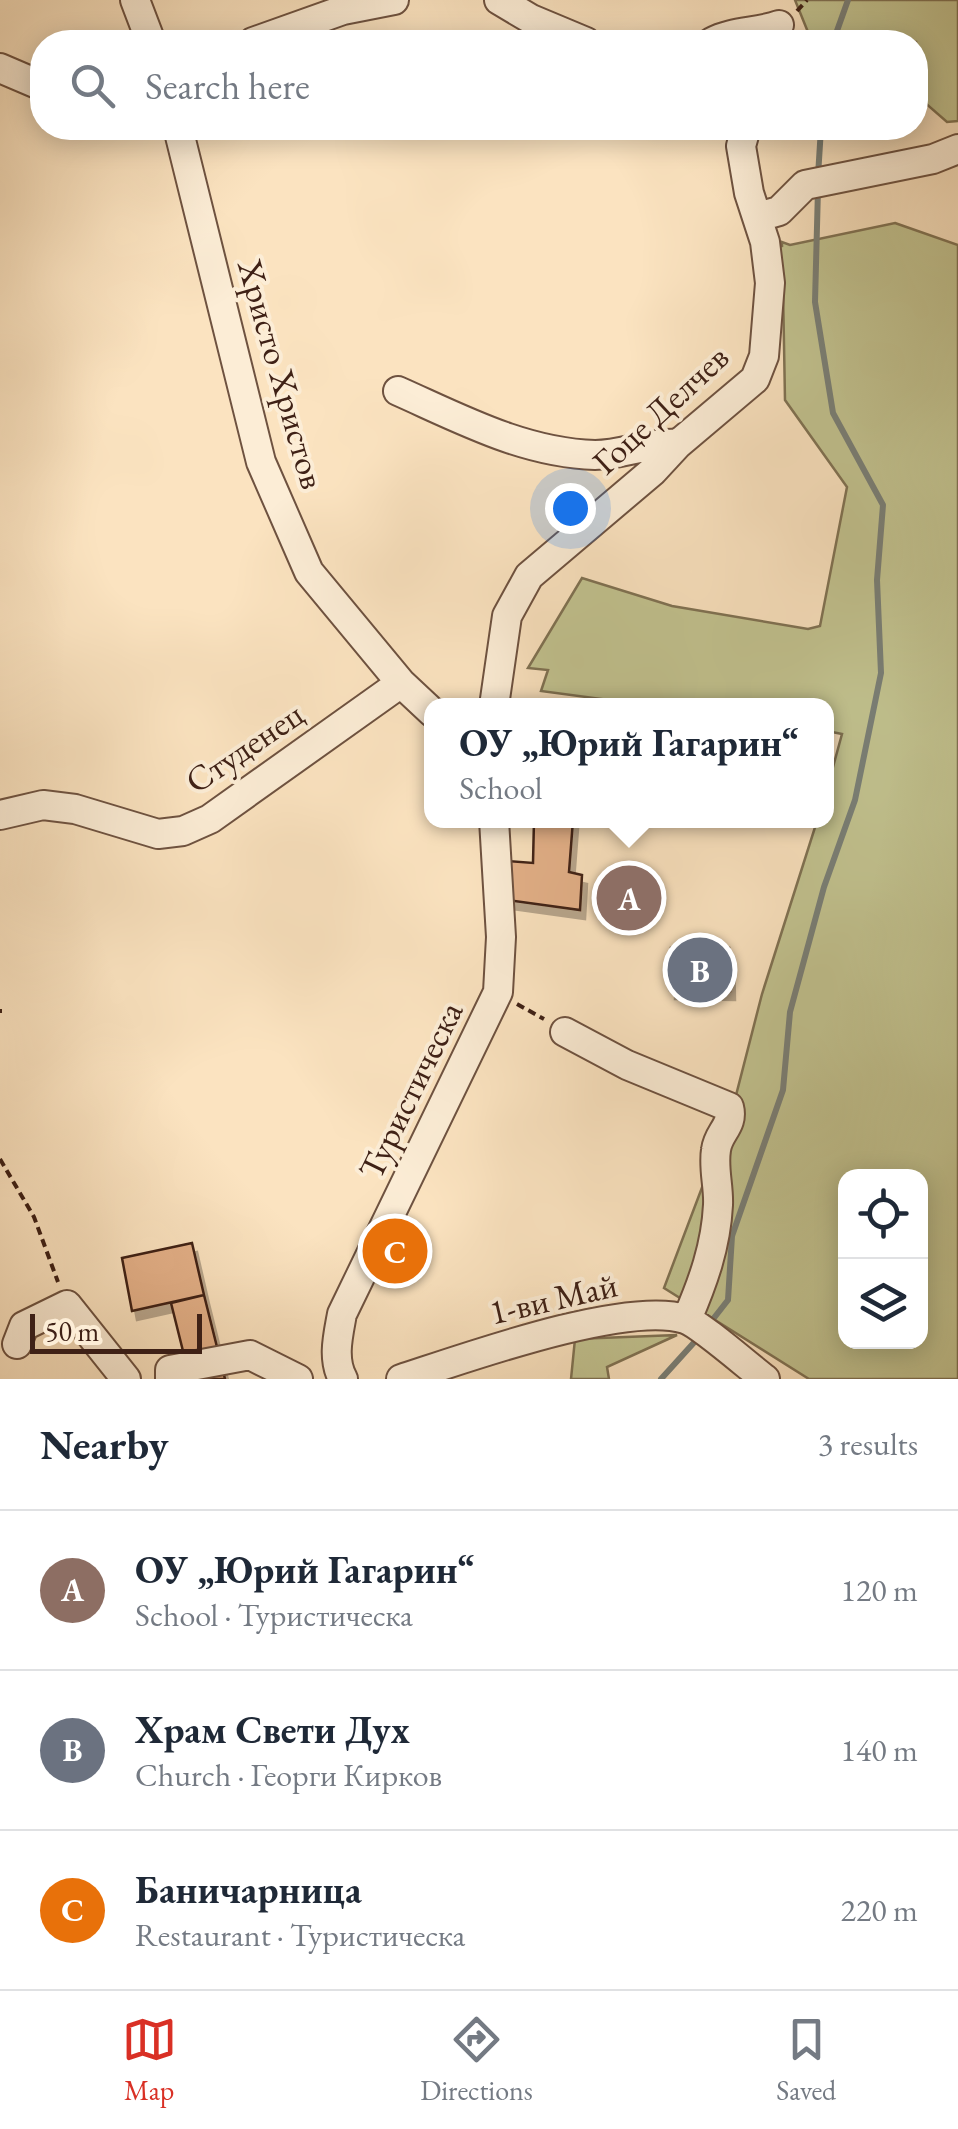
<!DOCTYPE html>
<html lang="en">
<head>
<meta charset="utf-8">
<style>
	:root { --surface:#fff; --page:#f2f2f3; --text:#1f2937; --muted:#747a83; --line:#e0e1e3; --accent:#d93025 }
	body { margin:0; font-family:"EB Garamond",serif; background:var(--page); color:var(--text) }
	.controls { position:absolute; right:30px; bottom:30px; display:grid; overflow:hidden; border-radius:20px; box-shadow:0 5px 25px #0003 }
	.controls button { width:90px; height:90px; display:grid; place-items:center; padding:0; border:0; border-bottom:2px solid var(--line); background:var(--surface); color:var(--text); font:50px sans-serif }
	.scale { position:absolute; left:30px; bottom:25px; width:172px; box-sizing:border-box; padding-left:10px; border:5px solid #3f2116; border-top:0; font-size:28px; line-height:35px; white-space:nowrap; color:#3f2116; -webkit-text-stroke:8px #fcedd6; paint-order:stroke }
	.you { position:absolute; left:570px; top:508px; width:35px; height:35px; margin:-25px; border:8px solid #fff; border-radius:50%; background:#1a73e8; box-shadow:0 0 0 15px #1a73e833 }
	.badge { display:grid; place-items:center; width:65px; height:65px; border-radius:50%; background:var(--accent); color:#fff; font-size:32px; font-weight:700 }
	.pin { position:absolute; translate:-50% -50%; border:5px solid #fff; box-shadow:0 2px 10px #0006 }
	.popup { position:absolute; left:424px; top:698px; width:410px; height:130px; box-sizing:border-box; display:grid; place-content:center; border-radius:20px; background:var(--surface); filter:drop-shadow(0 2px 8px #0005); font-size:32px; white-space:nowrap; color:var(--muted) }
	.popup b { font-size:38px; color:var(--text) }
	.popup::after { content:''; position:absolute; left:50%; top:100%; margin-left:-20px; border:20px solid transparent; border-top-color:var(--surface) }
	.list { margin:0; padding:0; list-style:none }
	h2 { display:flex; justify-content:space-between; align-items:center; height:130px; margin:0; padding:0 40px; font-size:42px }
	h2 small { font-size:32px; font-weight:400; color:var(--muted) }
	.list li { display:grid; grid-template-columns:65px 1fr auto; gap:30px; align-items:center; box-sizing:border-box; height:160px; padding:0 40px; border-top:2px solid var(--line) }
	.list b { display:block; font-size:38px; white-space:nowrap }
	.list p { margin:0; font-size:32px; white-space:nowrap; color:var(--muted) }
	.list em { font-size:32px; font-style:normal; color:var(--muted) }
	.icon { flex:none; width:55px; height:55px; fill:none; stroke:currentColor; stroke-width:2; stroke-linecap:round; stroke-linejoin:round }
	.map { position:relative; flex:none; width:958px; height:1379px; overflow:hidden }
	.search { position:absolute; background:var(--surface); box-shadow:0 5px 25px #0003; left:30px; right:30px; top:30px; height:110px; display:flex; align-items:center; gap:25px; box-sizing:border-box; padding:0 35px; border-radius:40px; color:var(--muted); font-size:38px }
	.sheet { height:610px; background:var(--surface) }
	nav { display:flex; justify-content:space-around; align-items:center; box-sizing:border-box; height:140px; border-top:2px solid var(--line); background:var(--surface); font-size:28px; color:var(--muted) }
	nav a { display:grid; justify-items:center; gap:5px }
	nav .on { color:var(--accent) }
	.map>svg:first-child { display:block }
</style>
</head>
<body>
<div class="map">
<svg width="958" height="1379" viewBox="0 0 958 1379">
	<defs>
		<filter id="shadow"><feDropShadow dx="5" dy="9" stdDeviation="0" flood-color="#0004"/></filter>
	</defs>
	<rect width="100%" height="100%" fill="#fbe3c0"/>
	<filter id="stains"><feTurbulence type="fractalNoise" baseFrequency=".002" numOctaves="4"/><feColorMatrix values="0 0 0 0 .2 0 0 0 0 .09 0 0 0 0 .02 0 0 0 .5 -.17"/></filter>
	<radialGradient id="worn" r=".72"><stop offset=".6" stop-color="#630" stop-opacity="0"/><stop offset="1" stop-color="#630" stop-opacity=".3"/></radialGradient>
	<path fill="#c2c390" stroke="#807253" stroke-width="2.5" fill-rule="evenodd" d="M795,0H958V121L947,122L916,95V42H812Z
		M895,223L958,245V1379H809L664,1288L734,1103L762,994L817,821L826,820L827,789L842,734L827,731L826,706L646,705L541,691L548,670L528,668L582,578L672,606L808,629L820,626L847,487L785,400L783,288L768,249L782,246V242L790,245ZM846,1176H920V1342H846Z
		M677,1335L607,1367L609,1379H571L575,1339Z"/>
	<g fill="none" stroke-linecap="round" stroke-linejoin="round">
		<path stroke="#797f77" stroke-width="6" d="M833,42L848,0
			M818,176L821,128
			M710,1323L728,1300L732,1236L783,1090L790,1012L824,887L855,800L881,673L877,580L883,505L833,413L815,302L818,189
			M661,1379L699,1337"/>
	</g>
	<path fill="#e4b189" stroke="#3f2116" stroke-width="2.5" filter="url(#shadow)" d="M534,820H573L569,872L582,875L580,910L507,900L508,861L533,863Z
		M671,948H729L730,991L670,990Z
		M192,1243L204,1295L132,1311L122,1258Z
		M204,1295L225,1379H190L171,1303Z"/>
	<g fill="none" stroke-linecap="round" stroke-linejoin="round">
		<defs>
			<path id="minor" d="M135,0L151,42
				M499,0L531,19L586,42
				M253,42L343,10L394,0
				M712,42C732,31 757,33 779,25
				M0,68L42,86
				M178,128L261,462L309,572L401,683L432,712
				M758,217L779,211L805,185L933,159L958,149
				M398,391C461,419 524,453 595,455C623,455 649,442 678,444
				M494,706L507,616L529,576L653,471L678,444L755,379L764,356L770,283L765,242L749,193L741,146L746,128
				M0,815L43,805L75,809L158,834L183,831L210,819L401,683
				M565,1032L627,1065L729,1107C734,1126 718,1132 716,1150C713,1168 719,1187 718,1205C716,1246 703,1282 687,1319
				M17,1344L24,1326L67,1305L126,1379
				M170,1379V1370L250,1355L298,1379
				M343,1379C332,1359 338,1336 342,1314L498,992L501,937L494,820
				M401,1379C463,1359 626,1300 685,1319C700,1324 749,1367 765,1379"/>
		</defs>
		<use href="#minor" stroke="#6e5240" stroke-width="32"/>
		<path stroke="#3f2116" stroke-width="4" stroke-dasharray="8 5" stroke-linecap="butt" d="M797,11L807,0
			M517,1004L544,1019
			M0,1009V1013
			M0,1159L34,1217L58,1282"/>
		<use href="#minor" stroke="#fcedd6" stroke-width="28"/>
	</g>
	<g text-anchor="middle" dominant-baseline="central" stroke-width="8" stroke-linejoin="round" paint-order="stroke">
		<g font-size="35" fill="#3f2116" stroke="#fcedd6">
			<text transform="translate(282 374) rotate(74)">Христо Христов</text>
			<text transform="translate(660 409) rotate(-43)">Гоце Делчев</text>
			<text transform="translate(244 747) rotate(-34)">Студенец</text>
			<text transform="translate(410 1090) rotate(-64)">Туристическа</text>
			<text transform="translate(553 1298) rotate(-13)">1-ви Май</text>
		</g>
	</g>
	<rect width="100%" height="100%" filter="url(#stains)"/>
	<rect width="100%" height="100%" fill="url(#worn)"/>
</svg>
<div class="controls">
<button><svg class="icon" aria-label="locate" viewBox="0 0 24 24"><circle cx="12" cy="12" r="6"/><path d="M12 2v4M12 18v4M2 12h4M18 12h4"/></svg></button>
<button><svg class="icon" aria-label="layers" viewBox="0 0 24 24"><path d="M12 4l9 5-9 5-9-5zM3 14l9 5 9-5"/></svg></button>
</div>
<div class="scale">50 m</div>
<div class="you"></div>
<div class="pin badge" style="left:629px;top:898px;background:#8d6e63">A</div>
<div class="popup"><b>ОУ „Юрий Гагарин“</b>School</div>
<div class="pin badge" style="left:700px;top:970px;background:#6b7280">B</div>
<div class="pin badge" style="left:395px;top:1251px;background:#e8710a">C</div>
<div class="search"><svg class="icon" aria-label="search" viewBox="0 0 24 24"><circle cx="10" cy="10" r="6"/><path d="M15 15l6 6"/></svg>Search here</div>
</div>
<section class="sheet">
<h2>Nearby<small>3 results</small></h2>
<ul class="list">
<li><span class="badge" style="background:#8d6e63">A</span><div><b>ОУ „Юрий Гагарин“</b><p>School · Туристическа</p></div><em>120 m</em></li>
<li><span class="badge" style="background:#6b7280">B</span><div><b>Храм Свети Дух</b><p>Church · Георги Кирков</p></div><em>140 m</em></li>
<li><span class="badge" style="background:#e8710a">C</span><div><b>Баничарница</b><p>Restaurant · Туристическа</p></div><em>220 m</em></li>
</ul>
</section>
<nav>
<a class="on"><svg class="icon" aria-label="map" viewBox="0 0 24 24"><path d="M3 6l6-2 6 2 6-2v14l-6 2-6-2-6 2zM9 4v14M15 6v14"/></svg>Map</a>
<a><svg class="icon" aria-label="directions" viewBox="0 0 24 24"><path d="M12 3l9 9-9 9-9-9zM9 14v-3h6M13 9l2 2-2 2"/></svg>Directions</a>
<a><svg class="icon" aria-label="saved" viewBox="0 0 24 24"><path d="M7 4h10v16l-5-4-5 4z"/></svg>Saved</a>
</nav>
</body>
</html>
